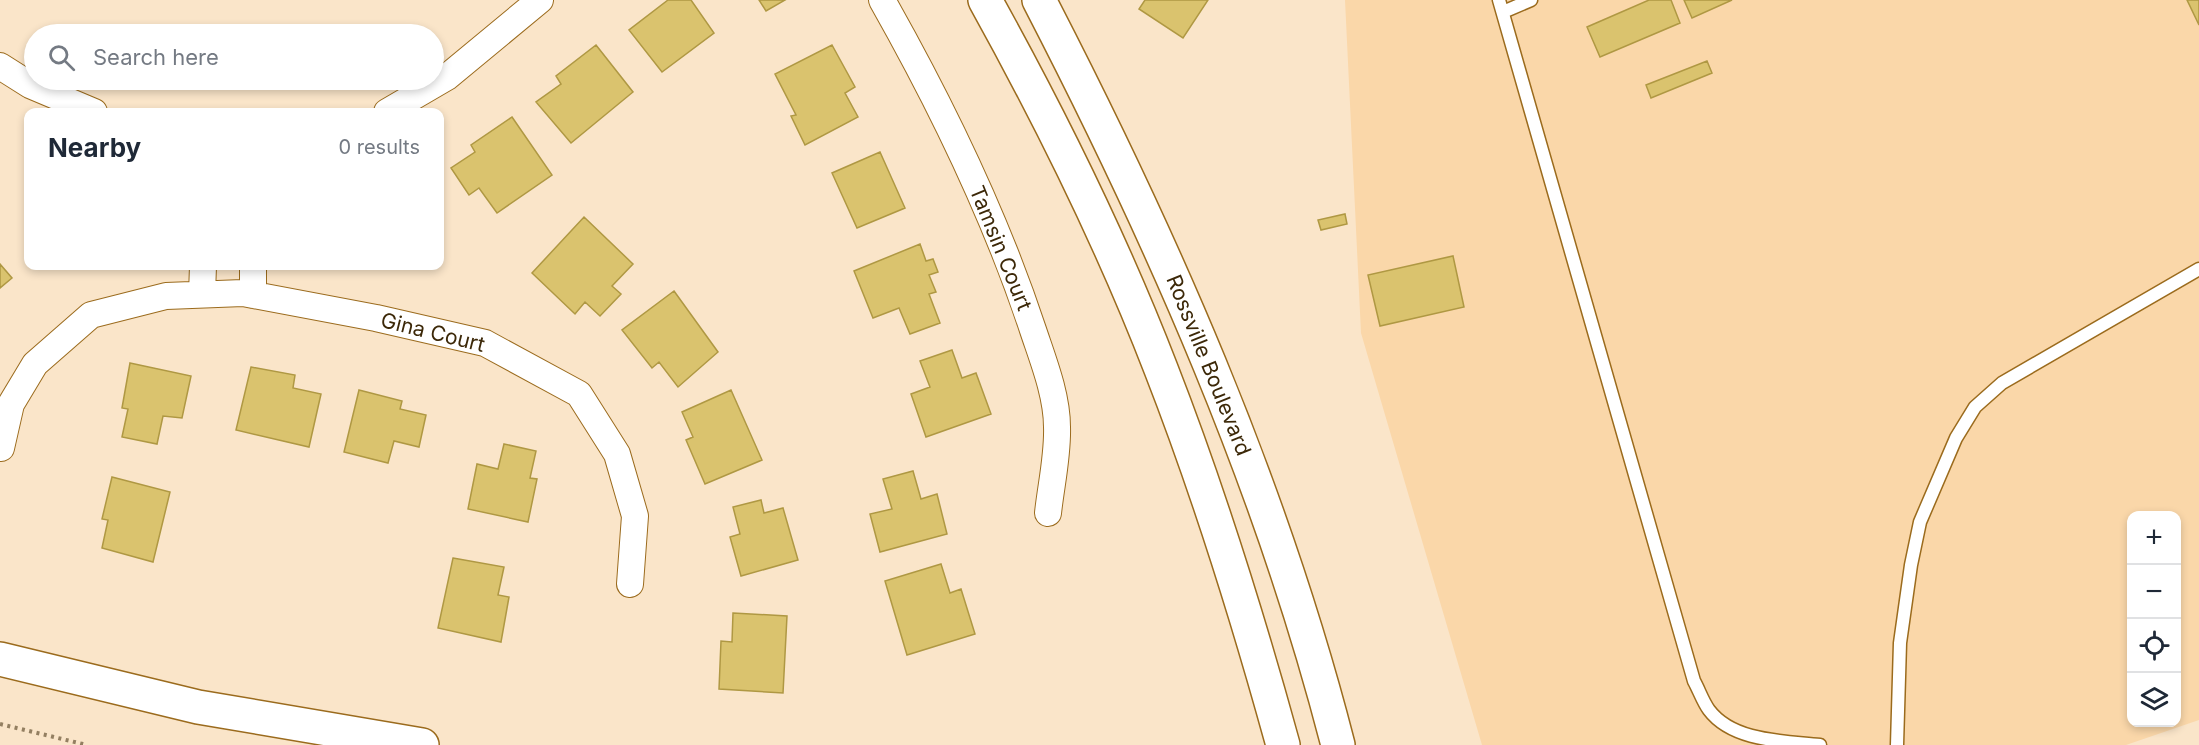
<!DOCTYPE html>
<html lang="en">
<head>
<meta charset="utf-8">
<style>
	:root { --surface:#fff; --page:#f6f6f7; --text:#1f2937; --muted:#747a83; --line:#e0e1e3 }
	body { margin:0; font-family:Inter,sans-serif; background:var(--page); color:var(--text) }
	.controls { position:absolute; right:18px; bottom:18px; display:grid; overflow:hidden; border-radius:12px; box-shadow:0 3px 9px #0003 }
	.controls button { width:54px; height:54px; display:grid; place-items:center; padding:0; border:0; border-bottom:2px solid var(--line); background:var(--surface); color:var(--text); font:30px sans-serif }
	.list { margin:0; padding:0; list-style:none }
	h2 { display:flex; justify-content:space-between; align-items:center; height:78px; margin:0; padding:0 24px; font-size:26px }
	h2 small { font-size:20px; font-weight:400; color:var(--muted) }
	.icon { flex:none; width:33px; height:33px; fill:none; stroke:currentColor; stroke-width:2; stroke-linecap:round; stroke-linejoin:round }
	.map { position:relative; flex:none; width:2199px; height:745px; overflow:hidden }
	.search { position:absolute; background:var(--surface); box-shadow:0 3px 9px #0003; left:24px; top:24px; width:420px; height:66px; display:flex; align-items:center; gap:15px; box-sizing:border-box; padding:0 21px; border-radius:33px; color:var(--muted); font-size:22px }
	.panel { position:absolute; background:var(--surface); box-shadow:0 3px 9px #0003; left:24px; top:108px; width:420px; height:162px; border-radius:12px }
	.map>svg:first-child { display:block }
</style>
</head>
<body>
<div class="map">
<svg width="2199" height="745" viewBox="0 0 2199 745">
	<rect width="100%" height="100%" fill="#fae5c9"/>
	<path fill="#fad7a9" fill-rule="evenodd" d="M1345,0H2199V720L2126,745H1482L1361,333ZM2132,516H2176V722H2132Z"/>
	<path fill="#dac36e" stroke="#af9843" stroke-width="1.5" d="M668,0H691L714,33L662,72L629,30Z
		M759,0H785L766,11Z
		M1145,0H1208L1183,38L1139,9Z
		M1649,0H1671L1680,23L1600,57L1587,27Z
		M1684,0H1732L1692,18Z
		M2187,0H2199V25Z
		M596,45L633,92L571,143L536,102L561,84L556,76Z
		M832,45L855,87L845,93L858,117L805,145L791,116L796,115L775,74Z
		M1707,61L1712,73L1651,98L1646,85Z
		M512,117L552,175L497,213L479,188L469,195L451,168L475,152L471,145Z
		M880,152L905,208L857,228L832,173Z
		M1345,214L1347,224L1321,230L1318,220Z
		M584,217L633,264L612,286L621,294L600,316L585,302L575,314L532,273Z
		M920,244L926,261L933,259L938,272L929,275L936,292L929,294L940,323L910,334L899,308L873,318L854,271Z
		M1453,256L1464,307L1380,326L1368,275Z
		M0,264L12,278L0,288Z
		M674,291L718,352L678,387L659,362L652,368L622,330Z
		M952,350L962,378L976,373L991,414L926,437L911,394L930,387L920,361Z
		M130,363L191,376L182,418L163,416L157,444L122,437L128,409L122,408Z
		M251,367L295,375L293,388L321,394L309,447L236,430Z
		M359,390L402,401L400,409L426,415L419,447L394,441L388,463L344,452Z
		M731,390L762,460L705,484L686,440L693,437L682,412Z
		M504,444L536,451L530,478L537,479L528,522L468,509L477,464L498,469Z
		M913,471L921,499L937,494L947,534L880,552L870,514L892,509L883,479Z
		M112,477L170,492L153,562L102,548L108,520L102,519Z
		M761,500L764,513L783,508L798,560L741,576L730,537L740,534L733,507Z
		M453,558L504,567L498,595L509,597L501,642L438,628Z
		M941,564L950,593L961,589L975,634L907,655L885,581Z
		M733,613L787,616L783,693L719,689L721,641L732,642Z"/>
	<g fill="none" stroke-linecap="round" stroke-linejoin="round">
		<defs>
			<path id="service" d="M1499,0L1694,681C1699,690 1703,702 1709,710C1733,742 1785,741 1820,745
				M1503,12L1531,0
				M1897,745L1900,643L1911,565L1920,522L1956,438L1975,407L2002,383L2199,269"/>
			<path id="minor" d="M882,0C942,106 995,215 1033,330C1043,360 1057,395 1057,427C1058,455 1051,485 1048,513
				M0,66L30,85L94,112
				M387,112L447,77L540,0
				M253,266V295
				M202,294L203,266
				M1,448L11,404L35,364L91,315L166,296L243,293L376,318L485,343L579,394L617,454L635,516L630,584"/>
			<path id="secondary" d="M985,0C1051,119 1112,242 1161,369C1209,492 1248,618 1283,745
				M1039,0C1162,238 1271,484 1338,745
				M0,659L198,707L422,745"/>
		</defs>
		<use href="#service" stroke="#9b6b1d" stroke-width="15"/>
		<use href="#minor" stroke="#9b6b1d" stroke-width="28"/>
		<use href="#secondary" stroke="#9b6b1d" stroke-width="36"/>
		<path stroke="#937f61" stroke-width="4" stroke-dasharray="3 4.5" stroke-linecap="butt" d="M0,724L87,745"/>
		<use href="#service" stroke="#fff" stroke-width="12"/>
		<use href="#minor" stroke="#fff" stroke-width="26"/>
		<use href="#secondary" stroke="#fff" stroke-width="33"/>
	</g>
	<g text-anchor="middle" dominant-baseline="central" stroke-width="4.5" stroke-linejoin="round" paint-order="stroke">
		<g font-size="21" fill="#3c2808" stroke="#fff">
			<text transform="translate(1001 248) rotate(68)">Tamsin Court</text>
			<text transform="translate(433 332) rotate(14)">Gina Court</text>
			<text transform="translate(1209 365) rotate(68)">Rossville Boulevard</text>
		</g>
	</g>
</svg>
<div class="controls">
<button>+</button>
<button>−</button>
<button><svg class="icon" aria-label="locate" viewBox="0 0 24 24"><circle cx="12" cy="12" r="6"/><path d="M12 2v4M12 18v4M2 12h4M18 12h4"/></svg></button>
<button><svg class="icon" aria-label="layers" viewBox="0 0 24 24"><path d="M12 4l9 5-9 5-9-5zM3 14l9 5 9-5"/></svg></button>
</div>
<div class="search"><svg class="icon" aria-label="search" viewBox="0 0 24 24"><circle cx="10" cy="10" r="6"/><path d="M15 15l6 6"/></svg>Search here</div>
<section class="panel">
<h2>Nearby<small>0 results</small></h2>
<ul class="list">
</ul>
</section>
</div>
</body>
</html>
